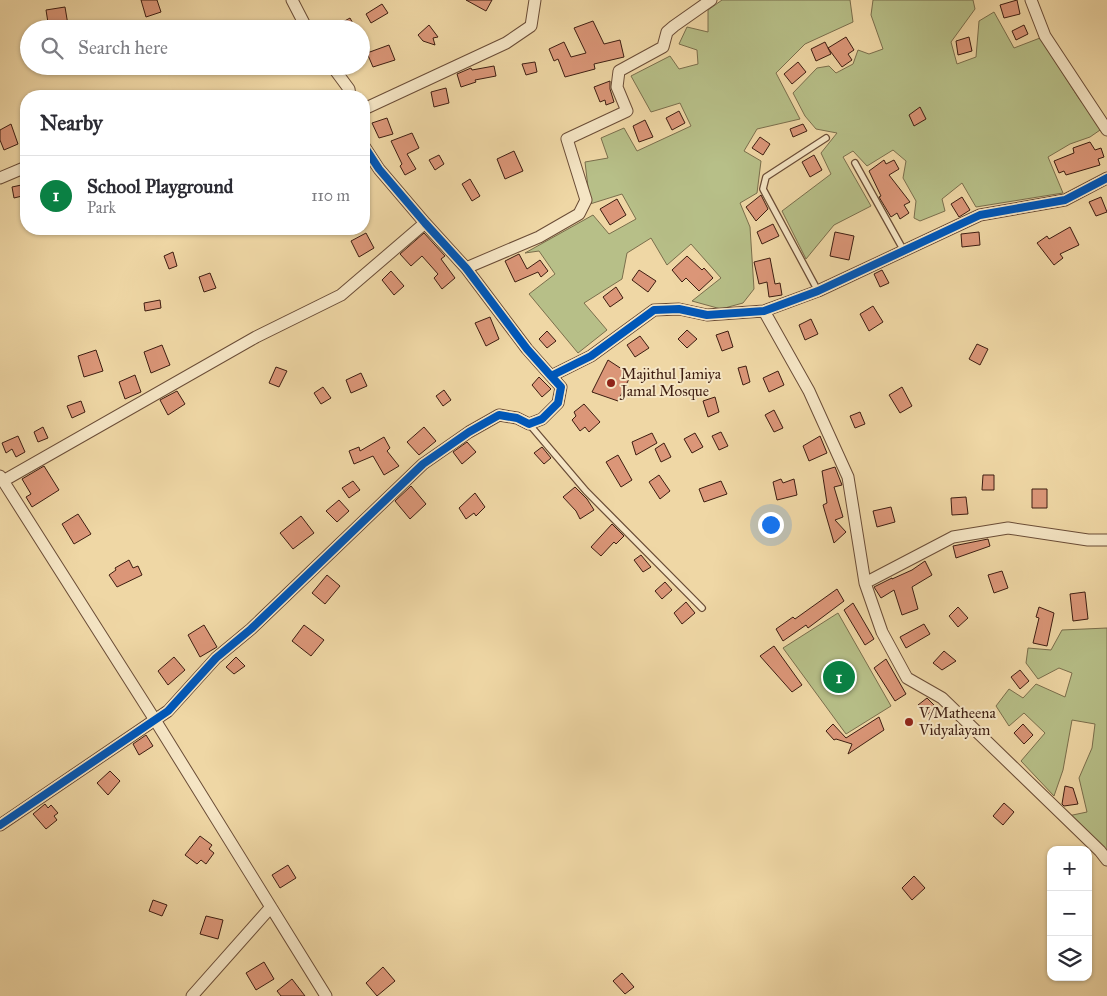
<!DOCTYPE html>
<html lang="en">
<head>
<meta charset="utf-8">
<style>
	:root { --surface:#fff; --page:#f7f7f7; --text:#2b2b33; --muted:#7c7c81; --line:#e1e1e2; --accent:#0b8043 }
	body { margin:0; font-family:"IM FELL Great Primer",serif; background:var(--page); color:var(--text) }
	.controls { position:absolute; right:15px; bottom:15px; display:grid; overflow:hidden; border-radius:10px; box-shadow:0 1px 4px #0004 }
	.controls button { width:45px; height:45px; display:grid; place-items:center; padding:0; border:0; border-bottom:1px solid var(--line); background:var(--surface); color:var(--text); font:25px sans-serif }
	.you { position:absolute; left:770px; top:524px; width:18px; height:18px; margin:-12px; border:4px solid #fff; border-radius:50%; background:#1a73e8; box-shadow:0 0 0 8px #1a73e833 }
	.badge { display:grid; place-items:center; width:32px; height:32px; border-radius:50%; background:var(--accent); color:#fff; font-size:16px; font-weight:700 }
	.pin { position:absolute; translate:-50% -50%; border:2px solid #fff; box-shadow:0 1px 5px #0006 }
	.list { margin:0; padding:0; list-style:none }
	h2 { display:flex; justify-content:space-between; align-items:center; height:65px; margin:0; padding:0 20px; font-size:21px }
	h2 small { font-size:16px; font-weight:400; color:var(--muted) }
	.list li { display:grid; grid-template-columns:32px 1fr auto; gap:15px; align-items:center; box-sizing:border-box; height:80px; padding:0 20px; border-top:1px solid var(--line) }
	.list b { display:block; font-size:19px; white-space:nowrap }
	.list p { margin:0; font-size:16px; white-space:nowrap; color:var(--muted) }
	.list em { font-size:16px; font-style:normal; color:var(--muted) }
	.icon { flex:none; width:28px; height:28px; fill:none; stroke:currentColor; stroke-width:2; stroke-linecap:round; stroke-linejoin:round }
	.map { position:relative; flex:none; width:1107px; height:996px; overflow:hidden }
	.search { position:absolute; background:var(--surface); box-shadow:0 1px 4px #0004; left:20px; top:20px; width:350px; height:55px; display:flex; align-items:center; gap:12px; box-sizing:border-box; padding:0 18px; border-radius:28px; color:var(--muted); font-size:19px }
	.panel { position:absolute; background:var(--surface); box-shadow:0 1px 4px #0004; left:20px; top:90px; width:350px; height:145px; border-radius:20px }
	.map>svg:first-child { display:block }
</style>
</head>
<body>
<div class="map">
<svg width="1107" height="996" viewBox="0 0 1107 996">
	<rect width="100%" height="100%" fill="#efd7a5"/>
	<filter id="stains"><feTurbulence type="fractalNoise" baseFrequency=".004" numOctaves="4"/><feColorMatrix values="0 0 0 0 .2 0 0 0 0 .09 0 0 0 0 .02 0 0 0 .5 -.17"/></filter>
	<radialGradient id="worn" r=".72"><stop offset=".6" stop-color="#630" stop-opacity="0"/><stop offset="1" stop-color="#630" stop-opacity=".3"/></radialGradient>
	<path fill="#b7bf88" stroke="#7a6e4c" d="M722,0H850L853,22L805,44L776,73L800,119L757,129L744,151L761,161L757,193L740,203L750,227L754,289L743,303L721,309L692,301L721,278L691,244L667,265L651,238L627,253L622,279L584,303L607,330L578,353L529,294L555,274L539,251L525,253L593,215L609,234L636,219L622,194L590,204L585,162L608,158L601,138L624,128L637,151L691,126L680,103L651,112L631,76L670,56L679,69L698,64L697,50L679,44L687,27L708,32V10Z
		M873,0H973L975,9L951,42L957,64L976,57L979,21L994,12L1014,48L1040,38L1080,100L1103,128L1090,137L1070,144L1048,157L1063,193L976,207L962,183L942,199L945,211L920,221L914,218L916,201L903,178L906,161L893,150L867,166L853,151L843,157L871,206L834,225L806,259L782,211L831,174L821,153L837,133L816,129L805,116L793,93L817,68L829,66L836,73L853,64L858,50L869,54L883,49L871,15Z
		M838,613L891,706L846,734L783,648Z
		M1107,628V852L1068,816L1087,812L1079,778L1092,748L1095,724L1072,720L1063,770L1054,796L1021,761L1045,733L1024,713L1009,726L996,706L1009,689L1023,698L1036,684L1065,697L1072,673L1059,668L1038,679L1026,663L1028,648L1051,650L1062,630Z"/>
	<path fill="#db9678" stroke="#3d1d11" d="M141,0H157L161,12L146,17Z
		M466,0H492L486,11Z
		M1017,0L1020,14L1004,18L1000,5Z
		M382,4L388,13L371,23L366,14Z
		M65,7L68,25L59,26L60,29H49L46,10Z
		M350,18L356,29H330Z
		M593,21L604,44L620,40L624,57L594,64L595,69L565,77L558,59L554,61L549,49L564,42L571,57L586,53L574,28Z
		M429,25L438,37L433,38L435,45L423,41L418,35Z
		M1024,25L1028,34L1016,40L1012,31Z
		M846,37L854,50L848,54L852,60L842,67L828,48Z
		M969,37L972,51L958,55L956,41Z
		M825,42L831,54L816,61L811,49Z
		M389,45L395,60L373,67L367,53Z
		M535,62L537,72L526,75L522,64Z
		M798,62L806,72L792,84L784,74Z
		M494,66L496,76L475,80L476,82L461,87L457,74L471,68L472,70Z
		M610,81V89L614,102L606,105L605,100L600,102L594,87Z
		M446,88L449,103L434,107L431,92Z
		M920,107L926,119L914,126L909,115Z
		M679,111L685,123L672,130L666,118Z
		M387,118L393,134L379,138L372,123Z
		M645,120L653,137L639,142L633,126Z
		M11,124L18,144L4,150L0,140V130Z
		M803,124L807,131L793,137L790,129Z
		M412,133L419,148L407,154L416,169L405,175L400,166L402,164L391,141Z
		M760,137L770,144L763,155L752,148Z
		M1090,142L1095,150L1101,148L1104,157L1098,159L1100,165L1066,175L1064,171L1059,173L1054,161L1074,153L1073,148Z
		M514,151L523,171L505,179L497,159Z
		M439,155L444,164L435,170L429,160Z
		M814,155L822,170L810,177L802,162Z
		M884,160L886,164L894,160L899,169L889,175L910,202L904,205L909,213L900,219L897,213L891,217L879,197L881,196L869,171Z
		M470,179L480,196L472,201L462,184Z
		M26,184V195L14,198L12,187Z
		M761,195L768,209L756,221L746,207Z
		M962,197L970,210L959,217L951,204Z
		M1101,197L1107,212L1096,216L1089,202Z
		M617,199L626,215L610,225L600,209Z
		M773,224L779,236L762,244L757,232Z
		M1070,227L1079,245L1060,254L1063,258L1054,265L1037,243L1047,236L1049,239Z
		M835,232L854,236L849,260L830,256Z
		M979,232L980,245L962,247L961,234Z
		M366,233L374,248L359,257L351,241Z
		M424,233L445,256L441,259L455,278L442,289L434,278L438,274L422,256L411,266L400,254Z
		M173,252L177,266L169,269L164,256Z
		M519,254L527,269L540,260L548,271L541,277L538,272L515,282L505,261Z
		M687,256L702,270L704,268L713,278L699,291L686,278L682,282L672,270Z
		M770,258L775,284L780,283L782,295L769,297L767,282L759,284L754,262Z
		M639,270L656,281L648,292L632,280Z
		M882,270L889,283L880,287L874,274Z
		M391,271L404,286L394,295L382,280Z
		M210,273L216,288L204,292L199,277Z
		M616,287L623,298L610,307L603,297Z
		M160,300L161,308L145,311L144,303Z
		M873,306L883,322L869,331L860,314Z
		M490,317L499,339L486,346L475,323Z
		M811,319L818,334L805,340L799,325Z
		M687,330L697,339L687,348L678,339Z
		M547,331L556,341L547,348L539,339Z
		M728,331L733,347L722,351L716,335Z
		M640,336L649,348L635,357L627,345Z
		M977,344L988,349L980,365L969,359Z
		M162,345L170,365L151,373L144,352Z
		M96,350L103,371L84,377L78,356Z
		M608,360L631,375L618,401L592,392Z
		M746,366L750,382L743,385L738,368Z
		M276,367L287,371L279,387L269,383Z
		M778,371L784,385L769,392L763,378Z
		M361,373L367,386L351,393L346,380Z
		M135,375L141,392L125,399L119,382Z
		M539,377L551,389L542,397L532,385Z
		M323,387L331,398L321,404L314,393Z
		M902,387L912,406L900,413L889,395Z
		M444,390L451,400L443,406L436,396Z
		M177,391L185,404L168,415L160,400Z
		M715,397L719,412L708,417L703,401Z
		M81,401L85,412L72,418L67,406Z
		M584,404L600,422L589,432L585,427L580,431L572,420L576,416L574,412Z
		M774,410L783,428L774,432L765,415Z
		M860,412L865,424L855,428L850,416Z
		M43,427L48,438L38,442L34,432Z
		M424,427L436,441L419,455L407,442Z
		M721,432L728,446L719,450L712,436Z
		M652,433L657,443L636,455L632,442Z
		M695,433L703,447L692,453L684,439Z
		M18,436L25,452L16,457L12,449L6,453L2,443Z
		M820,436L827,453L809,461L803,446Z
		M384,437L390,448L387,451L399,466L384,475L373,456L354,464L349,451L359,447L360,451Z
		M467,442L476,452L462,464L453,452Z
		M664,443L671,457L661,462L655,449Z
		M542,447L551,458L544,464L534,453Z
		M618,455L632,480L621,487L606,462Z
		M44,466L59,490L32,507L26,497L31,494L22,479Z
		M835,467L842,485L834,487L843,517L835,520L846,532L834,543L823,505L827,503L822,471Z
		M659,475L670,491L660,499L649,482Z
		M983,475H994V490H982Z
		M781,479L783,483L794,479L797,495L777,500L773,482Z
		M353,481L360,490L349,498L342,488Z
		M721,481L727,494L704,502L699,489Z
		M411,486L426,504L410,519L395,501Z
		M575,487L587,499L594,510L580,519L576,511L563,497Z
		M1032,489H1047V508H1032Z
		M475,493L485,507L476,516L474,513L466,519L459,508Z
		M966,497L968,514L952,515L951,498Z
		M339,500L349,511L337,522L326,511Z
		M891,507L895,522L877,527L873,511Z
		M78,514L91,534L74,544L62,524Z
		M301,516L314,533L293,549L280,533Z
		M612,524L624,536L616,544L614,542L601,556L591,547Z
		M988,539L990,546L956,558L953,546Z
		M641,555L651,567L643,572L634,560Z
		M129,560L133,568L138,566L142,575L117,587L109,575L116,570L115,568Z
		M925,561L932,575L912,587L918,609L902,615L894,590L881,598L874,587L892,578V579L912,570Z
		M1002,571L1008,588L994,593L988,575Z
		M327,575L340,586L325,604L312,593Z
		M665,582L672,590L662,599L655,591Z
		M837,589L844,601L808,628L806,625L783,641L776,629L793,617L795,619Z
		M1085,592L1088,619L1073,621L1070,594Z
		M686,602L695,613L682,624L674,613Z
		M853,603L874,639L865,645L844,610Z
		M958,607L968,618L958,627L949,616Z
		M1039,607L1054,613L1047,646L1033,643L1039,618L1036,617Z
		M924,624L930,634L906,648L900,637Z
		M204,625L217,647L200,657L188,635Z
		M304,625L324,640L311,656L292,641Z
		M774,646L802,685L792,692L760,656Z
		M944,651L956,661L942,670L933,663Z
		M174,657L185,670L168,685L158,671Z
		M236,657L245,666L234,674L226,667Z
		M886,659L906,694L895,701L874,668Z
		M1020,670L1029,681L1020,689L1011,677Z
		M927,698L936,707L927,715L918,705Z
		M879,717L884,730L848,754L852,744L836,739L834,740L826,731L833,724L846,738Z
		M1023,724L1033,735L1024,744L1014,733Z
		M146,735L153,746L139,755L133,744Z
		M110,771L120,781L108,795L97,783Z
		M1065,786L1073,788L1078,804L1064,806L1062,804Z
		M1004,803L1014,812L1003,825L993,816Z
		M45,804L48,808L51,805L58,813L54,816L57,820L46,829L33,814Z
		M200,836L212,845L209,849L214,853L206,864L201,860L197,864L185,855Z
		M288,865L296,878L280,888L272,875Z
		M914,876L925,888L912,900L902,888Z
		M153,900L167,905L162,916L149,911Z
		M206,916L223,920L218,939L200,934Z
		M264,962L274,979L256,990L246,973Z
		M383,967L395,981L377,996L366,983Z
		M622,973L634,987L625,994L613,981Z
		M292,979L305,996H281L277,991Z"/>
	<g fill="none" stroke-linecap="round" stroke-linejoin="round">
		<defs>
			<path id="service" d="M855,163L904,251
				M818,291L763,189L766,177L826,138
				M529,424L586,491L702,608"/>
			<path id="minor" d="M292,0L307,29
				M1031,0L1045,36L1107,130
				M332,66L349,89L350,96
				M364,109L506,43L531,26L535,0
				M364,146L379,169L425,223L466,268L527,349L551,376L591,356L654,310L679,309L707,315L764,311L818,291L980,215L1065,200L1107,178
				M0,178L26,167
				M466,268L539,237L579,214L586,200L567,139L627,111L617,87L619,71L663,47L667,32L674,26L711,0
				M764,311L809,391L848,477L865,583L882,632L907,678L942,698L1100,851L1107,860
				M0,476L155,720L326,996
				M3,481L256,337L341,295L425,223
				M865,583L953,537L1008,528L1088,540H1107
				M0,825L168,711L216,658L251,629L423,464L469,432L499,415L517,418L529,424L542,419L558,403L561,387L551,376
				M192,996L271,907"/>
		</defs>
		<use href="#service" stroke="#6a4c36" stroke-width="8"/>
		<use href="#minor" stroke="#6a4c36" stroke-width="13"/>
		<use href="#service" stroke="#f5e5c4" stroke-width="5.5"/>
		<use href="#minor" stroke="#f5e5c4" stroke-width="11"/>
		<defs>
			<path id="cycleway" d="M364,146L379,169L425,223L466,268L527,349L551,376L591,356L654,310L679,309L707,315L764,311L818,291L980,215L1065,200L1107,178
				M0,825L168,711L216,658L251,629L423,464L469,432L499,415L517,418L529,424L542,419L558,403L561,387L551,376"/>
		</defs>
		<use href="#cycleway" stroke="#f5e5c4" stroke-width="11"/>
		<use href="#cycleway" stroke="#0057b8" stroke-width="8"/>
	</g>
	<g fill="#8f2418" stroke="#f5e5c4" stroke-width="2">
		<circle cx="611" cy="383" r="5"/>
		<circle cx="909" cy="722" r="5"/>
	</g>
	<g text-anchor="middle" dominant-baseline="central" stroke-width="4" stroke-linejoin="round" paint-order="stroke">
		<g font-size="15" fill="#3d1d11" stroke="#f5e5c4" text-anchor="start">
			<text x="621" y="374">Majithul Jamiya<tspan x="621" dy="17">Jamal Mosque</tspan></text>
			<text x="919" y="713">V/Matheena<tspan x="919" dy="17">Vidyalayam</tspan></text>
		</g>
	</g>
	<rect width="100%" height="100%" filter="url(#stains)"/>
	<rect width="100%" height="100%" fill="url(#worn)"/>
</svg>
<div class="controls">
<button>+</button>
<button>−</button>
<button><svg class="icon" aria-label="layers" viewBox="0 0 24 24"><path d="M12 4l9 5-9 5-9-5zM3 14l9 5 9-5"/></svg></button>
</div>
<div class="you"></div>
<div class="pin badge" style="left:839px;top:677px">1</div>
<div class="search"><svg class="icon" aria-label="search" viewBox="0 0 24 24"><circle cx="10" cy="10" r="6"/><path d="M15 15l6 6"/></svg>Search here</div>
<section class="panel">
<h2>Nearby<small></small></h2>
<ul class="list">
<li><span class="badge">1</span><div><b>School Playground</b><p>Park</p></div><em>110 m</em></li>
</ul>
</section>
</div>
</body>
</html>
